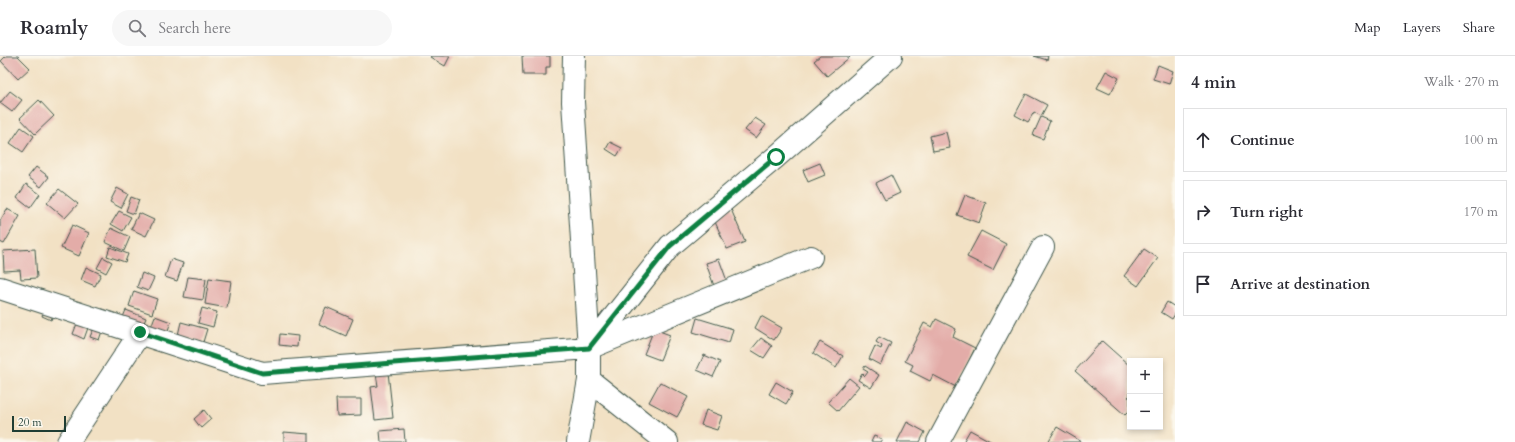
<!DOCTYPE html>
<html lang="en">
<head>
<meta charset="utf-8">
<style>
	:root { --surface:#fff; --page:#f7f7f7; --text:#2b2b33; --muted:#7c7c81; --line:#e1e1e2 }
	body { margin:0; font-family:Cardo,serif; background:var(--page); color:var(--text) }
	.controls { position:absolute; right:12px; bottom:12px; display:grid; overflow:hidden; border-radius:0px; box-shadow:0 2px 6px #0003 }
	.controls button { width:36px; height:36px; display:grid; place-items:center; padding:0; border:0; border-bottom:1px solid var(--line); background:var(--surface); color:var(--text); font:20px sans-serif }
	.scale { position:absolute; left:12px; bottom:10px; width:54px; box-sizing:border-box; padding-left:4px; border:2px solid #1f3d34; border-top:0; font-size:11px; line-height:14px; white-space:nowrap; color:#1f3d34; -webkit-text-stroke:3px #fbf7ec; paint-order:stroke }
	.stop { position:absolute; width:12px; height:12px; margin:-9px; border:3px solid #0b8043; border-radius:50%; background:#fff }
	.stop.end { background:#0b8043; border-color:#fff; box-shadow:0 1px 4px #0008 }
	.list { margin:0; padding:0; list-style:none }
	h2 { display:flex; justify-content:space-between; align-items:center; height:52px; margin:0; padding:0 16px; font-size:17px }
	h2 small { font-size:13px; font-weight:400; color:var(--muted) }
	.list li { display:grid; grid-template-columns:26px 1fr auto; gap:12px; align-items:center; box-sizing:border-box; height:64px; margin:0 8px 8px; padding:0 8px; border:1px solid var(--line); border-radius:0px }
	.list b { display:block; font-size:15px; white-space:nowrap }
	.list em { font-size:13px; font-style:normal; color:var(--muted) }
	.icon { flex:none; width:22px; height:22px; fill:none; stroke:currentColor; stroke-width:2; stroke-linecap:round; stroke-linejoin:round }
	.map { position:relative; flex:none; width:1175px; height:386px; overflow:hidden }
	header { display:flex; align-items:center; gap:24px; box-sizing:border-box; height:56px; padding:0 20px; background:var(--surface); border-bottom:1px solid var(--line) }
	header strong { font-size:19px }
	nav { display:flex; gap:22px; margin-inline-start:auto; font-size:14px }
	.search { width:280px; height:36px; background:var(--page); display:flex; align-items:center; gap:10px; box-sizing:border-box; padding:0 14px; border-radius:22px; color:var(--muted); font-size:15px }
	main { display:flex }
	aside { flex:1; background:var(--surface) }
	.map>svg:first-child { display:block }
</style>
</head>
<body>
<header>
<strong>Roamly</strong>
<div class="search"><svg class="icon" aria-label="search" viewBox="0 0 24 24"><circle cx="10" cy="10" r="6"/><path d="M15 15l6 6"/></svg>Search here</div>
<nav><a>Map</a><a>Layers</a><a>Share</a></nav>
</header>
<main>
<div class="map">
<svg width="1175" height="386" viewBox="0 0 1175 386">
	<rect width="100%" height="100%" fill="#fbf7ec"/>
	<filter id="ink" filterUnits="userSpaceOnUse"><feTurbulence type="fractalNoise" baseFrequency=".025" numOctaves="2"/><feDisplacementMap in="SourceGraphic" scale="8" xChannelSelector="R" yChannelSelector="G"/><feConvolveMatrix kernelMatrix="1 2 1 2 8 2 1 2 1" color-interpolation-filters="sRGB"/></filter>
	<filter id="wash" filterUnits="userSpaceOnUse"><feTurbulence type="fractalNoise" baseFrequency=".012" numOctaves="4" result="noise"/><feDisplacementMap in="SourceGraphic" scale="16" xChannelSelector="R" yChannelSelector="G"/><feGaussianBlur stdDeviation="0.9" result="paint"/><feColorMatrix in="noise" values="0 0 0 0 0 0 0 0 0 0 0 0 0 0 0 0 0 1.4 0 .05"/><feComposite in="paint" operator="in"/></filter>
	<g filter="url(#wash)">
		<rect width="100%" height="100%" fill="#f2e1c4"/>
		<g id="blocks">
			<path fill="#e3aca8" d="M6,0H18L30,12L18,23L1,5Z
				M431,0H450L445,10L430,1Z
				M522,0H550V11H546V19H523Z
				M820,0H849L850,1L827,20L814,5Z
				M1034,0H1048L1047,4Z
				M1158,9L1173,15L1169,28L1153,23Z
				M1106,15L1119,22L1110,38L1097,32Z
				M10,35L22,44L12,56L0,47Z
				M1026,38L1047,49L1041,60L1034,56L1028,66L1015,59Z
				M39,44L54,60L35,78L20,62Z
				M1041,61L1050,65L1043,83L1033,79Z
				M755,62L766,69L756,82L745,74Z
				M21,71L34,80L23,96L10,87Z
				M946,76L950,92L933,95L930,80Z
				M610,86L622,92L617,100L606,93Z
				M820,107L825,119L808,126L803,114Z
				M36,111L49,121L41,131L28,121Z
				M891,119L900,137L885,144L876,127Z
				M26,128L40,138L30,152L17,142Z
				M117,132L128,138L121,152L110,146Z
				M59,133L78,148L65,162L47,147Z
				M965,139L986,147L979,167L957,159Z
				M131,141L139,144L134,158L126,155Z
				M730,151L745,186L727,193L712,159Z
				M7,153L20,160L4,188L0,186V165Z
				M119,155L131,161L123,175L111,168Z
				M139,157L154,164L146,180L131,173Z
				M72,169L89,177L79,200L61,192Z
				M111,172L130,181L124,195L105,186Z
				M981,175L1006,188L993,214L967,201Z
				M110,191L128,198L125,206L107,200Z
				M35,193L37,222L21,223L20,214L4,215L3,195Z
				M1144,193L1158,202L1138,230L1124,220Z
				M103,201L112,206L106,217L97,212Z
				M171,203L183,207L177,225L165,221Z
				M719,203L727,225L714,230L706,207Z
				M86,211L101,218L95,230L81,224Z
				M142,217L154,222L148,235L137,231Z
				M188,221L206,223L203,244L184,241Z
				M209,222L231,225L227,252L205,248Z
				M134,235L157,243L152,258L129,250Z
				M1167,246L1175,251V258L1172,263L1161,256Z
				M47,248L56,252L51,264L42,260Z
				M326,251L353,263L346,280L319,268Z
				M202,252L217,256L213,271L198,267Z
				M126,254L146,262L141,274L121,266Z
				M155,260L171,266L165,282L149,276Z
				M761,260L782,272L774,284L755,272Z
				M697,262L733,273L729,287L693,276Z
				M936,263L956,273L953,281L975,292L956,331L933,319L930,325L910,315L913,309L905,305L924,267L932,271Z
				M78,265L89,269L84,283L73,278Z
				M96,266L104,269L99,284L90,281Z
				M181,266L207,273L203,286L178,279Z
				M654,273L670,279L660,304L644,298Z
				M280,278L298,280L297,291L279,289Z
				M879,281L891,287L880,309L869,303L875,290L881,293L882,290L876,286Z
				M761,282L772,290L764,302L751,294Z
				M1102,285L1130,310V339L1128,341L1130,342V354L1125,359L1075,315Z
				M820,286L843,300L836,312L813,297Z
				M704,299L720,306L713,321L697,314Z
				M865,310L879,319L871,332L858,324L862,317L865,320L868,316L863,313Z
				M388,316L393,362L375,364L371,331L378,330L376,318Z
				M849,322L859,330L838,355L828,346Z
				M660,326L688,341L677,361L649,346Z
				M776,326L793,336L786,348L769,338Z
				M336,343H361V359L337,360Z
				M204,354L211,363L201,372L194,363Z
				M706,354L722,360L717,374L701,369Z
				M907,366L925,376L920,386H897Z
				M1057,371L1082,386H1048Z
				M404,373L405,386H381L380,375Z
				M970,374L992,386H963Z
				M284,376L309,378V386H284Z
				M874,380L882,383L880,386H871Z"/>
		</g>
	</g>
	<g filter="url(#ink)">
		<use href="#blocks" fill-opacity="0" stroke="#3f564a" stroke-width="1"/>
		<g fill="none" stroke-linecap="round" stroke-linejoin="round">
			<defs>
				<path id="minor" d="M574,0L573,46L589,292V324L578,386
					M0,232L262,317L589,292L811,201
					M590,291L670,190L776,101L891,0
					M589,324L667,386
					M68,386L140,277
					M938,386L1043,191"/>
			</defs>
			<use href="#minor" stroke="#3f564a" stroke-width="24"/>
			<use href="#minor" stroke="#fff" stroke-width="22"/>
		</g>
	</g>
	<g fill="none" stroke-linecap="round" stroke-linejoin="round" filter="url(#ink)">
		<path stroke="#0b8043" stroke-width="5" d="M140,276L262,317L589,292L670,190L776,101"/>
	</g>
</svg>
<div class="controls">
<button>+</button>
<button>−</button>
</div>
<div class="scale">20 m</div>
<div class="stop" style="left:776px;top:101px"></div>
<div class="stop end" style="left:140px;top:276px"></div>
</div>
<aside>
<h2>4 min<small>Walk · 270 m</small></h2>
<ul class="list">
<li><svg class="icon" aria-label="ahead" viewBox="0 0 24 24"><path d="M12 20V5M6 11l6-6 6 6"/></svg><div><b>Continue</b></div><em>100 m</em></li>
<li><svg class="icon" aria-label="right" viewBox="0 0 24 24"><path d="M7 20v-9h11M14 6l5 5-5 5"/></svg><div><b>Turn right</b></div><em>170 m</em></li>
<li><svg class="icon" aria-label="arrive" viewBox="0 0 24 24"><path d="M6 21V4h12l-3 4 3 4H6"/></svg><div><b>Arrive at destination</b></div></li>
</ul>
</aside>
</main>
</body>
</html>
